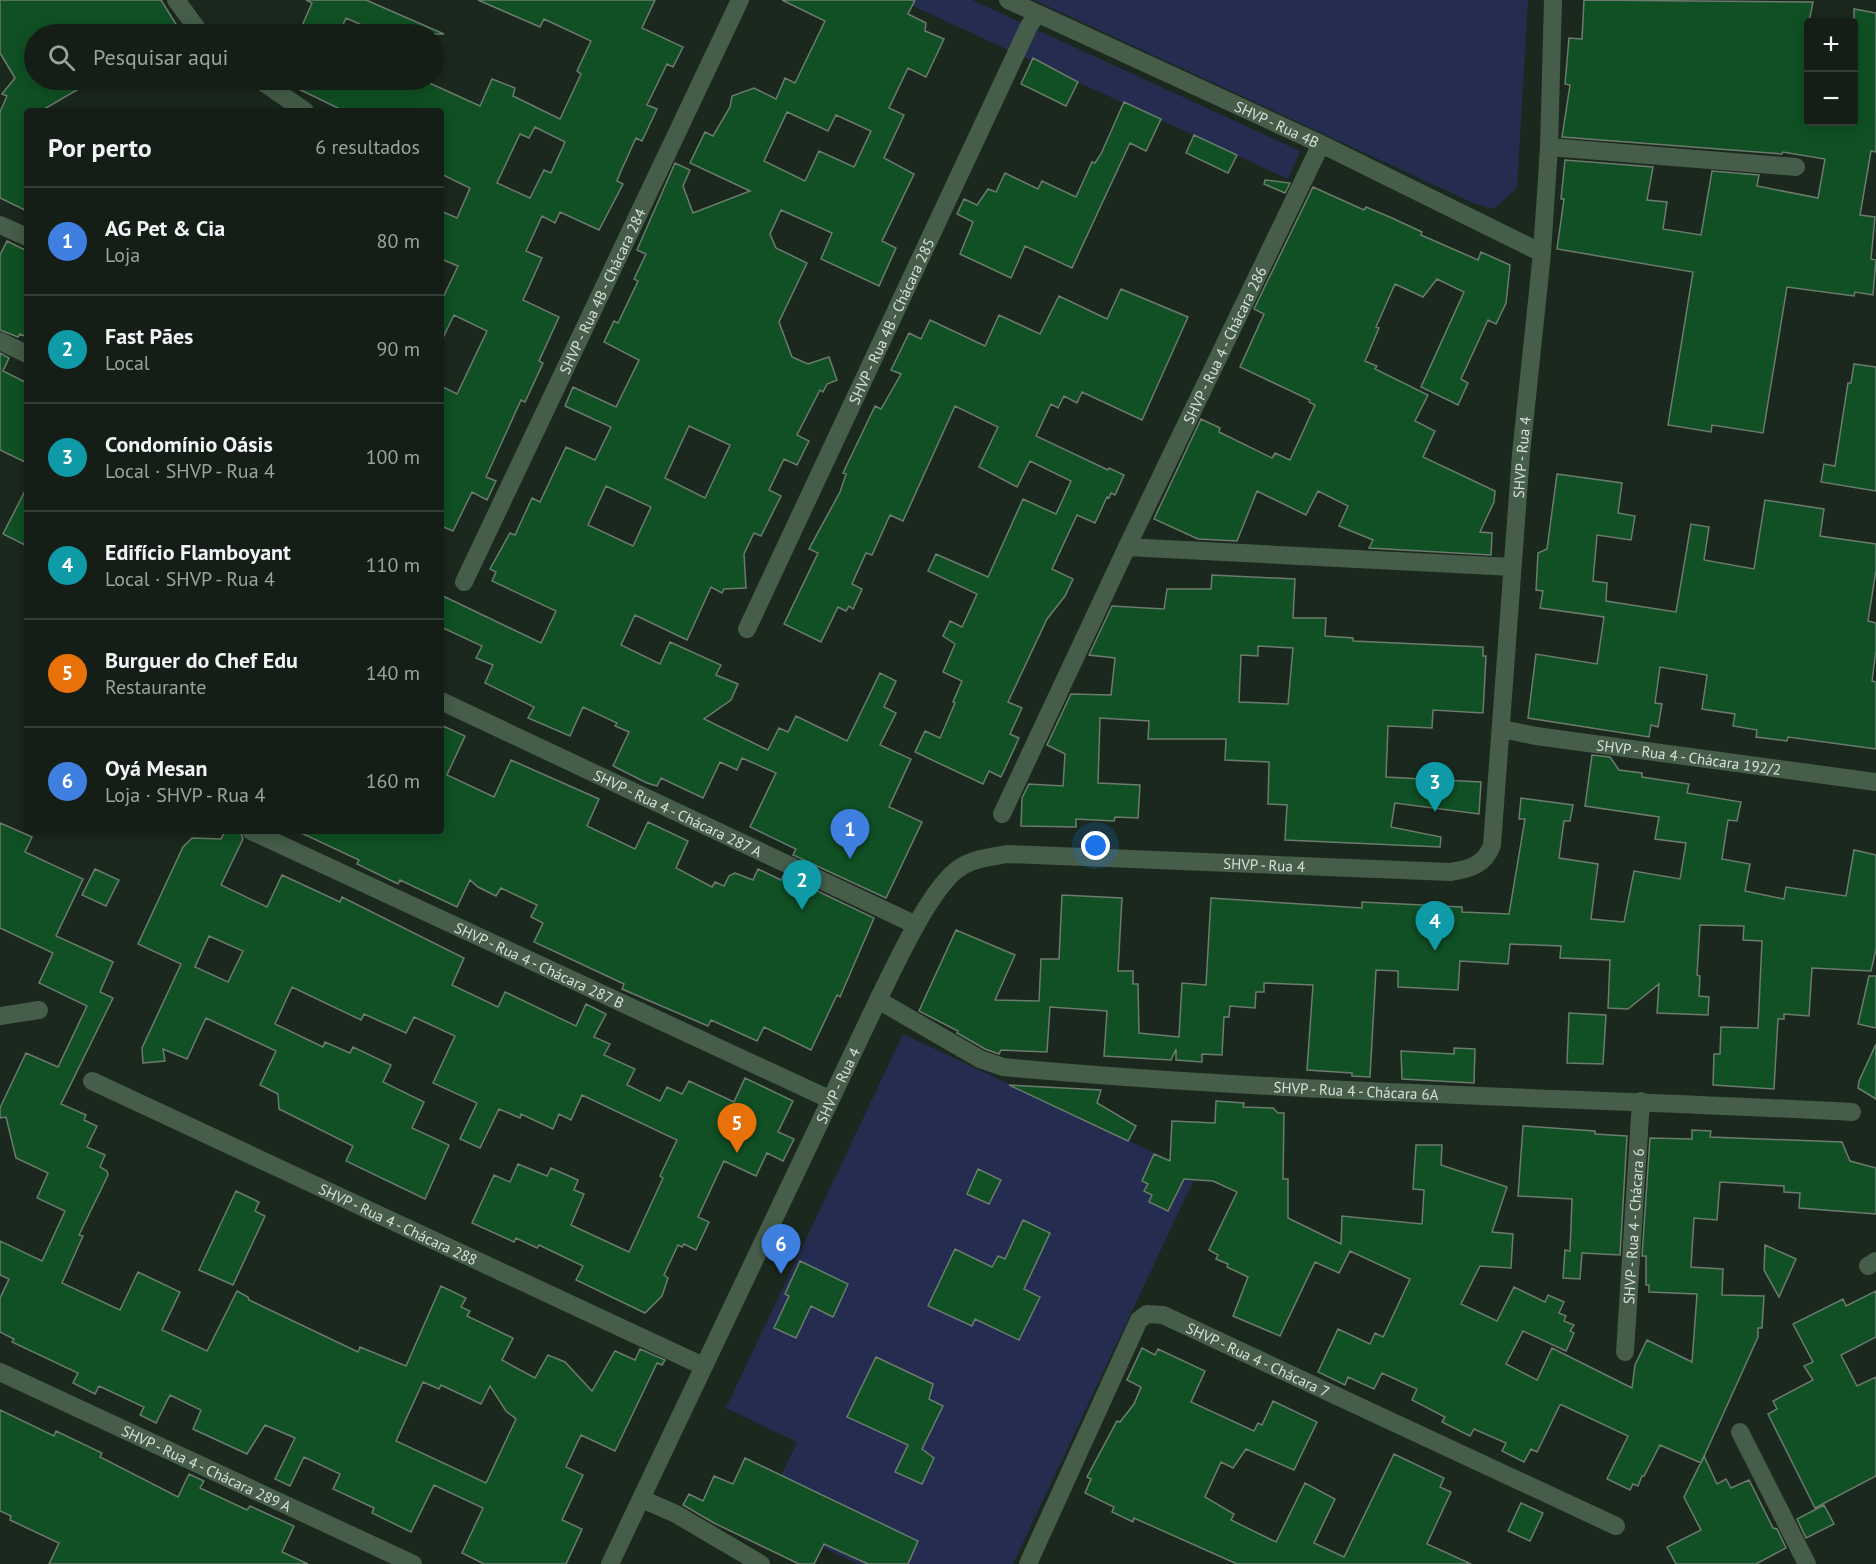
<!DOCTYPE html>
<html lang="pt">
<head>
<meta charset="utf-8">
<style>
	:root { --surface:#141e16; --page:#1d271f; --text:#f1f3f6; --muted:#9da2a1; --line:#333c35; --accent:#db2777 }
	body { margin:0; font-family:"PT Sans",sans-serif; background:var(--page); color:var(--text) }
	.controls { position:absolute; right:18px; top:18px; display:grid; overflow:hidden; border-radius:6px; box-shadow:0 3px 15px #0003 }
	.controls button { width:54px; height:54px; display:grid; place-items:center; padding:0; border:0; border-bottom:2px solid var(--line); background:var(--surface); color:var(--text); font:30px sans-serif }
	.you { position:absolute; left:1096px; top:846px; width:21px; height:21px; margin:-15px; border:4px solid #fff; border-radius:50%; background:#1a73e8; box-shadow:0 0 0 9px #1a73e833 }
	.badge { display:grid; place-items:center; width:39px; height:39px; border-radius:50%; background:var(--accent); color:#fff; font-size:20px; font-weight:700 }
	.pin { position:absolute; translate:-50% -50px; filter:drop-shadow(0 2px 3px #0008) }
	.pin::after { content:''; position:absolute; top:32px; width:21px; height:18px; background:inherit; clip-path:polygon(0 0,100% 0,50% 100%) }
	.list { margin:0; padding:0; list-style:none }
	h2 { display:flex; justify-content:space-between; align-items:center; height:78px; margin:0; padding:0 24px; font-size:26px }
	h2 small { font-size:20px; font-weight:400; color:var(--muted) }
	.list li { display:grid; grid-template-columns:39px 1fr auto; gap:18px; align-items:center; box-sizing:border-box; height:108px; padding:0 24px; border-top:2px solid var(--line) }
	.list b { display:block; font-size:22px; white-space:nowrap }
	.list p { margin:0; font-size:20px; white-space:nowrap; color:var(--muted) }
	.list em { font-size:20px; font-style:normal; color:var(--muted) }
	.icon { flex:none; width:33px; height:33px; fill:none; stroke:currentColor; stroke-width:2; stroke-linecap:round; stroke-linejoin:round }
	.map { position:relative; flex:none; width:1876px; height:1564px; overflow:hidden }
	.search { position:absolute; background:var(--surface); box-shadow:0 3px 15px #0003; left:24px; top:24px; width:420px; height:66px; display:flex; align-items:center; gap:15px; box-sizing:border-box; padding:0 21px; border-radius:33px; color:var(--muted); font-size:22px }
	.panel { position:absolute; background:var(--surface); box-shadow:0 3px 15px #0003; left:24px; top:108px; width:420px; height:726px; border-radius:6px }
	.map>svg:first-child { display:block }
</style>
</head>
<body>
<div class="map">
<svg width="1876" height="1564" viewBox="0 0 1876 1564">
	<rect width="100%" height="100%" fill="#1b281d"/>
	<path fill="#242c50" d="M900,0H972L1300,151L1288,179Z
		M1034,0H1528L1517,188L1494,209L1473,203Z
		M903,1034L1197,1173L1013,1564H858L761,1518L797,1442L726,1408Z"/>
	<path fill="#105024" stroke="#6c7b6e" stroke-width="1.5" fill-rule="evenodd" d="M0,0H161L179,29L170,34H123L118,26L111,31L108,26L94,34H34V80H94L41,111H27V211L0,198V112L7,96L2,94L15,78L0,53Z
		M306,0H366L444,34H382L346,18L339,34H302L304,30L301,28L312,3Z
		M478,0H655L642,28L683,47L673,67L667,64L647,105L657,109L642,141L636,138L621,171L617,181L623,184L599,230L560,212L555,223L542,216L526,251L542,258L523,300L559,317L539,361L543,363L525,402L521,400L486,477L496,481L487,500L472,492L453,531L441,526V386L457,394L487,331L454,315L441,342V302L458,266L441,259V211L457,218L470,188L441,174V111H344L280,80H406L422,87L425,81L480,106L492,79L515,88L513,96L560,119L581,74L577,71L591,41L544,19L540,27ZM535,127L565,142L551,173L544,170L530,198L497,183L520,134L529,138Z
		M782,0H915L908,14L926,23L925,31L944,39L926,77L908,68L889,108L904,115L884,158L914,174L882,241L896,248L879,286L821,259L832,233L781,210L770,234L776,248L807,263L779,322L792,357L808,364L829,357L837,380L827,384L823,392L820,390L797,435L809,441L797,465L784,459L769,490L781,496L761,536L754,533L744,554L746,588L724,589L722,593L711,587L687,640L635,615L621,645L660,664L670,642L721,665L716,675L738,684L731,700L704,719L768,750L779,728L788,732L796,716L847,741L880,673L896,681L884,707L896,713L880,745L911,759L889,807L922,822L886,898L793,855L796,849L750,827L776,773L742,758L737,770L720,762L703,798L661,778L657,786L647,783L613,766L629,732L615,726L617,723L583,707L570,736L528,718L534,707L485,683L493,665L476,658L482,646L441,627V595L541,643L556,611L492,581L496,572L490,569L510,533L515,535L532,498L540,502L566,447L595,460L611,427L565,406L573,387L616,407L639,360L604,342L614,321L618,323L638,281L634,279L646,254L637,250L675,163L690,170L683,186L693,213L750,191L690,163L705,132L713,136L730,107L732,96L754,88L776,99L785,78L795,83L825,21ZM787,112L828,131L836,115L871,131L854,167L819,151L805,181L764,161ZM689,426L730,445L705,498L665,478ZM606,486L651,507L633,546L588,525Z
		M1584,0L1813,2L1809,22V122H1854V9L1876,13V152L1871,151L1860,215L1875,217L1871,259L1876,260L1873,295L1855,292L1854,296L1787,287L1763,433L1712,425L1711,432L1668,425L1693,272L1557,249L1564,199H1561L1565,160L1653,167L1647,200L1667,202L1663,229L1701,235L1712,171L1759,175L1757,186L1818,198L1825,159L1783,152L1782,154L1562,137L1570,85L1565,84L1569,38L1582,39Z
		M1033,58L1078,82L1066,106L1021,84Z
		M1124,102L1161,119L1146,151L1130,143L1072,268L1025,246L1011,278L960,254L973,222L957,214L964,199L977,205L988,189L996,192L1005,173L1038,189L1042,181L1076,197L1092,162L1095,163L1101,154Z
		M1194,135L1237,155L1228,173L1186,153Z
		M1265,180L1290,183L1285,193L1264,184Z
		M1313,187L1364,210L1366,207L1392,218L1422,232L1421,235L1478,260L1481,252L1510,265L1506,303L1496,324L1488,320L1461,379L1468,383L1458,405L1421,387L1464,292L1437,279L1423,297L1395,284L1376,327L1379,328L1365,361L1377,366L1375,369L1428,395L1415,421L1435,431L1423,457L1495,491L1494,502L1480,532L1492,533L1491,555L1369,548L1373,540L1339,526L1348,506L1318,491L1306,515L1257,491L1237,541L1198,539L1154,519L1201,419L1220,428L1219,432L1272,458L1275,453L1290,460L1315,405L1309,402L1310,400L1240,367L1264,314L1254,309Z
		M7,241L27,251V337L20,334L18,337L0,330V255Z
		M1121,289L1188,317L1142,420L1082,392L1077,403L1064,396L1058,408L1051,404L1036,436L1108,470L1109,468L1124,475L1115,495L1111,493L1109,498L1107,497L1095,523L1077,515L1052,569L1073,579L1065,596L1047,619L1008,702L1022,708L1010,734L1019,738L1001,777L989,771L983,784L915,752L925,731L940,738L955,703L953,702L962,681L943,672L955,644L943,636L950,621L962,627L977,594L928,571L936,554L988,577L1023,499L1056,514L1071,481L1030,461L1017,487L979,467L998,427L955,406L903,521L890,515L872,555L866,553L852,584L862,589L853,609L849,606L846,611L838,607L821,642L784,624L818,553L809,549L840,492L846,474L843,473L875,406L881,409L901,374L891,370L909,333L921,339L930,320L985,346L999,315L1040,334L1059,296L1107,319Z
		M0,353L9,358L3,371L27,383V463L0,450Z
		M1854,364L1876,367V491L1821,482L1824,464L1835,466L1848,383H1851Z
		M1557,474L1622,483L1618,513L1635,516L1631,540L1597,535L1593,581L1607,583L1606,601L1676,612L1691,524L1709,527L1704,560L1754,569L1765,500L1824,509L1820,536L1876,544V570L1868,621L1876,623V651L1872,681L1876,682V749L1788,737L1787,741L1756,737L1757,730L1733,726L1735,714L1702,709L1707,675L1660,667L1655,703L1662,704L1658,727L1651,725L1649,737L1528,718L1536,654L1597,664L1604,617L1540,608L1543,591L1536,590L1538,553L1547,549Z
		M27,487V546L3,534Z
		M1212,575L1295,579L1293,618H1326L1325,636L1353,638V641L1483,647V656H1486L1483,713L1433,710L1432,728L1388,726L1386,777L1481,782L1479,814L1395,803L1391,827L1441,837L1440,847L1285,840L1287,805L1268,804L1269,762L1225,760L1226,739H1148L1149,721L1100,718L1098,783L1140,785L1138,818L1115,817L1114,821L1076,819V827L1021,826L1022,798L1029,784L1063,786L1065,754L1047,745L1071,694L1111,695L1115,658L1089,655L1112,606L1164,609L1167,589H1211ZM1258,646L1293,648L1288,704L1239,702L1241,655L1258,656Z
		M441,725L465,736L447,775L494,797L511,760L599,799L587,826L635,849L648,822L688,841L676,868L712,887L715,882L724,886L729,876L735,873L753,880L758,869L781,880L784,875L874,918L840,997L837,995L811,1050L764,1027L757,1041L711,1020L708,1026L622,989L624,984L534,942L543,923L531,917L537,905L501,888L496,896L478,887L470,880L457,907L400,880L398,884L357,864L359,860L297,831H441Z
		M1592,755L1610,757L1619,770L1642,773V777L1689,784L1687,793L1741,802L1737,821L1728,820L1722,859L1750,864L1745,891L1784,899L1786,887L1846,896L1854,850L1876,855V949L1871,971L1812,968L1809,1016L1784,1014V1019H1778L1774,1089L1713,1085L1714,1054H1720L1721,1027L1758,1028L1762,941L1743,940L1744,926L1700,925L1697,975L1700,976L1699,996L1709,997L1708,1015L1657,1013L1659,984L1628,1009L1608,1008L1610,960L1560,958L1561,946L1510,944L1508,964L1460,961L1458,990L1398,987V971L1376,970L1370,1077L1352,1076V1073L1307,1070L1313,985L1264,983V992H1256L1255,1008L1230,1006L1229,1017H1224L1222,1055L1202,1054V1062L1176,1060V1049L1171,1060L1104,1056L1107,1011L1050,1007L1047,1052L1001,1050L999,1054L985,1049L957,1033L958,1031L919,1011L956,930L1015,955L995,1000L1039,1001L1041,959H1059L1062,895L1122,898L1118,971H1133V984H1138L1139,1033L1179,1037L1182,983L1206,985L1211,898L1362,908V902L1462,907V912L1509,914L1525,819H1519L1521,798L1573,805L1570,821H1564L1559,858L1598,864L1591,919L1624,922L1634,871L1680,879L1686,843L1655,839L1659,817L1585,806Z
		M0,823L32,837L25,852L83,879L56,936L113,962L100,992L113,998L61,1104L86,1115L84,1120L97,1126L87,1147L105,1155L100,1167L107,1171L108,1175L79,1235L83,1236L62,1283L120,1310L138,1272L180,1292L162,1330L207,1351L237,1291L248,1297L249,1300L358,1352L360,1347L406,1366L441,1286L466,1298L461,1307L470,1311L467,1316L513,1338L502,1360L535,1378L548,1355L565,1362L592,1391L615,1351L635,1360L640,1349L665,1360L662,1365L657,1363L615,1451L581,1435L566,1467L583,1475L562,1520L582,1529L566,1564H484L462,1553L483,1508L434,1485L411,1532L372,1513L374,1508L333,1489L340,1474L304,1457L290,1486L275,1479L295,1438L265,1425L247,1454L193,1429L201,1410L170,1395L156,1423L140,1415L144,1407L99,1386L95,1394L73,1383L78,1373L12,1342L14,1339L0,1332V1298L9,1279L0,1275V1241L42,1261L65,1211L37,1198L48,1173L16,1158L6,1117L0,1118V1108L26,1053L58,1067L87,1006L39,983L53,953L0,928ZM423,1382L439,1389L441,1385L481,1404L490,1386L506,1411L516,1419L486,1483L396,1441Z
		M225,831H240L243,839L221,885L267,907L282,875L340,902L342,897L464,958L452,985L498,1007L505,992L576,1026L586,1004L606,1014L594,1037L610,1044L604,1055L635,1069L627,1085L660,1101L667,1087L682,1094L689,1081L734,1102L745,1078L793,1101L778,1132L794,1139L783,1161L767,1153L756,1176L724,1161L698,1217L709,1222L696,1250L684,1244L682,1247L678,1245L664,1275L668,1278L662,1296L645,1313L576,1280L583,1266L539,1245L537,1248L516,1238L514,1242L472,1223L494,1175L510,1182L518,1164L547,1176L551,1168L578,1180L574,1190L584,1194L571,1225L629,1252L663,1178L660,1176L677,1140L582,1095L571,1120L559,1114L553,1129L521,1114L520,1118L499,1109L480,1148L460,1139L477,1103L433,1083L455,1036L414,1017L406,1033L364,1014L361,1020L292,987L275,1024L323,1047L325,1042L350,1053L353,1047L391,1065L383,1082L424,1102L412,1128L449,1145L425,1199L346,1161L353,1146L279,1109L278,1094L260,1085L276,1051L206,1018L187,1059L163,1049L165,1061L143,1063L142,1048L181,964L138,944L183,847L192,838L221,839ZM209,936L243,951L228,982L195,967Z
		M95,869L119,880L106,906L82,895Z
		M1869,976H1876V1028L1858,1024Z
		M1569,1013L1606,1015L1603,1064L1567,1063Z
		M1876,1044V1099L1858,1088L1859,1081Z
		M1454,1048L1475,1049L1474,1083L1402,1079L1401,1051L1454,1054Z
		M1009,1085L1101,1090L1097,1103L1136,1126L1128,1141Z
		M1216,1101L1244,1103L1243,1107L1273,1108L1278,1113H1284L1283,1179H1288V1218L1341,1244L1342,1216L1422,1224L1424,1190L1413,1189L1416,1145H1442L1441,1165L1507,1187L1492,1232L1513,1234L1511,1268L1480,1266L1461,1304L1497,1321L1514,1287L1545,1302L1548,1295L1564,1302L1559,1313L1566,1316L1564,1321L1574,1325L1570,1331L1574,1333L1566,1351L1523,1331L1506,1364L1537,1380L1552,1348L1632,1388L1635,1365L1647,1340L1692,1362L1697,1294L1649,1292V1285H1646V1256H1642L1650,1138L1692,1139V1130L1711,1131L1710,1137L1842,1142L1850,1161L1876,1168V1214L1799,1208L1800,1193L1784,1192V1186L1720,1182L1717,1220L1694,1218L1691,1267L1723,1269L1722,1295L1764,1296L1762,1328H1758V1337L1701,1463L1660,1445L1644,1476H1642L1638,1486L1633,1484L1630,1490L1607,1479L1628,1436L1562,1405H1560L1537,1452L1531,1449L1524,1462L1502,1451L1506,1443L1474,1429L1470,1436L1442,1422L1445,1417L1412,1400L1417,1389L1382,1373L1374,1389L1348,1377L1345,1385L1318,1372L1338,1329L1370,1344L1375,1333L1383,1337L1410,1279L1350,1251L1339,1273L1315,1262L1280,1336L1233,1316L1248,1277L1227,1267L1228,1264L1216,1259L1218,1255L1209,1250L1237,1192L1213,1181L1184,1179L1168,1211L1149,1202L1152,1195L1144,1191L1148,1184L1142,1181L1154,1154L1170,1161L1172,1121L1215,1123Z
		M1523,1126L1595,1131V1134L1627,1136L1620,1255L1582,1253L1580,1279L1563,1278L1565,1250L1570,1251L1572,1199L1518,1196Z
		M978,1169L1001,1180L989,1204L967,1194Z
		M236,1191L259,1202L255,1211L265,1216L233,1285L199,1270Z
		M1023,1220L1050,1233L1024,1289L1040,1297L1019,1340L975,1319L972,1326L928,1306L955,1249L992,1267L998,1256L1005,1259Z
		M1765,1245L1796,1259L1779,1297L1764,1270Z
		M800,1261L848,1284L833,1317L811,1306L796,1338L774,1328L789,1296L785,1294Z
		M1876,1291V1337L1841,1355L1857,1386L1876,1377V1476L1815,1508L1768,1414L1777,1409L1773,1401L1813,1380L1804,1366L1813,1362L1793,1324L1843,1299L1846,1306Z
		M1142,1348L1155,1355L1158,1349L1205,1371L1191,1402L1254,1431L1258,1423L1262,1425L1273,1401L1317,1422L1294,1470L1246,1449L1233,1468L1221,1462L1205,1497L1234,1514L1231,1520L1276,1542L1305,1483L1335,1499L1314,1543L1344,1557L1394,1454L1444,1478L1440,1487L1451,1492L1427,1544L1471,1564H1237L1134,1518L1133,1522L1112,1512L1114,1507L1085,1493L1091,1479L1087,1477L1117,1421L1120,1422L1134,1404L1141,1387L1127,1380Z
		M876,1357L933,1384L929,1399L943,1406L922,1449L934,1458L922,1484L895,1472L908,1445L847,1417Z
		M0,1410L54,1436L56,1431L102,1453L100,1457L178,1497L189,1474L204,1481L200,1488L247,1510L250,1506L294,1526L282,1552L308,1564H49L59,1543L10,1520L11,1516L0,1511Z
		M1704,1456L1717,1484L1726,1479L1731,1488L1749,1480L1773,1528L1777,1529L1786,1548L1756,1564H1676L1667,1547L1701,1530L1684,1497Z
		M745,1458L918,1541L908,1564H868L824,1544L814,1564H799L714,1523L683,1505L689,1494L703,1501L714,1476L733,1484Z
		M1521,1503L1543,1513L1530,1541L1508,1531Z
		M1824,1505L1834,1524L1806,1538L1797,1519Z"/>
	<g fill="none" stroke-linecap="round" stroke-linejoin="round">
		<g stroke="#455d49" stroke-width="18">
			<path d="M176,0L201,34"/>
			<path id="s1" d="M1008,0L1321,144L1542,253"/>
			<path d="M260,80L305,111"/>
			<path d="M1549,147L1796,167"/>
			<path d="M0,225L27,237"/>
			<path d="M0,341L27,354"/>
			<path d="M1127,547L1512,567"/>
			<path id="s2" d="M464,582L740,0"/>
			<path id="s3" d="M747,629L1029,26L1037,14"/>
			<path id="s4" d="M441,701L916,925"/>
			<path id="s5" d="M1502,729L1536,736L1876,782"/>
			<path id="s6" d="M1002,814L1127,547L1321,144"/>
			<path id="s7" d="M251,831L829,1099"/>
			<path id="s8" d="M878,1000L980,1059L1003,1067C1285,1093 1569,1097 1852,1112"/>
			<path d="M0,1016L39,1010"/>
			<path id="s9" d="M92,1081L703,1366"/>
			<path d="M1868,1266L1876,1261"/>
			<path id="s10" d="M1625,1352L1641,1101"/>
			<path id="s11" d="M0,1372L413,1564"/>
			<path d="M1740,1432L1807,1564"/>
			<path d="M642,1499L676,1514L761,1564"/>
			<path id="s12" d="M610,1564L878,1000C895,966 929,890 958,869C971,859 991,857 1007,854L1450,872C1470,869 1485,865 1492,845L1521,454L1542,253L1549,147L1553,0"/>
			<path id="s13" d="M1028,1564L1139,1320L1147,1314L1163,1315L1616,1526"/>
		</g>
	</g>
	<g text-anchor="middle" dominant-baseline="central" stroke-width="4.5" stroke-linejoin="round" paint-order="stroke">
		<g font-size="15" fill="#d8e1d9" stroke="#121e14">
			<text stroke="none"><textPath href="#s1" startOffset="296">SHVP - Rua 4B</textPath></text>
			<text stroke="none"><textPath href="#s2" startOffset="322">SHVP - Rua 4B - Chácara 284</textPath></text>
			<text stroke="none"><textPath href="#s3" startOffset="340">SHVP - Rua 4B - Chácara 285</textPath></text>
			<text stroke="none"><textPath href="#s6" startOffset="519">SHVP - Rua 4 - Chácara 286</textPath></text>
			<text stroke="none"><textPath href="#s12" startOffset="1716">SHVP - Rua 4</textPath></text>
			<text stroke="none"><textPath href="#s5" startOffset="189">SHVP - Rua 4 - Chácara 192/2</textPath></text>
			<text stroke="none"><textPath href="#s4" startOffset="262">SHVP - Rua 4 - Chácara 287 A</textPath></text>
			<text stroke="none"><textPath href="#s12" startOffset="1088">SHVP - Rua 4</textPath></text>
			<text stroke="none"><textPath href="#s7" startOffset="318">SHVP - Rua 4 - Chácara 287 B</textPath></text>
			<text stroke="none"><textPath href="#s12" startOffset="530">SHVP - Rua 4</textPath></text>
			<text stroke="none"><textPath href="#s8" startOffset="496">SHVP - Rua 4 - Chácara 6A</textPath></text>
			<text stroke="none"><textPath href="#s9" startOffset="338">SHVP - Rua 4 - Chácara 288</textPath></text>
			<text stroke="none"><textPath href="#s10" startOffset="126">SHVP - Rua 4 - Chácara 6</textPath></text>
			<text stroke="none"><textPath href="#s13" startOffset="399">SHVP - Rua 4 - Chácara 7</textPath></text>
			<text stroke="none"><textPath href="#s11" startOffset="228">SHVP - Rua 4 - Chácara 289 A</textPath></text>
		</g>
	</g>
</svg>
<div class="controls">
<button>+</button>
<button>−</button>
</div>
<div class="you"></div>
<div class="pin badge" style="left:850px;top:859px;background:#3f7fe0">1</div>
<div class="pin badge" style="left:802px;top:910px;background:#0f9aa8">2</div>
<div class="pin badge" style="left:1435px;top:812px;background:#0f9aa8">3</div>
<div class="pin badge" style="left:1435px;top:951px;background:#0f9aa8">4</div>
<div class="pin badge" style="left:737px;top:1153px;background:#e8710a">5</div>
<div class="pin badge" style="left:781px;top:1274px;background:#3f7fe0">6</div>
<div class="search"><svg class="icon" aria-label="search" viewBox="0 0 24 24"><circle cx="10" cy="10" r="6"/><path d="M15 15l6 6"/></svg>Pesquisar aqui</div>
<section class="panel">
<h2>Por perto<small>6 resultados</small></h2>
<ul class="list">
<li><span class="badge" style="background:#3f7fe0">1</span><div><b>AG Pet &amp; Cia</b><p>Loja</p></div><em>80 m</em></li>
<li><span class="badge" style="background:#0f9aa8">2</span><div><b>Fast Pães</b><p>Local</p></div><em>90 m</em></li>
<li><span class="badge" style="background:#0f9aa8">3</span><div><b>Condomínio Oásis</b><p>Local · SHVP - Rua 4</p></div><em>100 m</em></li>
<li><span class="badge" style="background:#0f9aa8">4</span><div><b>Edifício Flamboyant</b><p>Local · SHVP - Rua 4</p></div><em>110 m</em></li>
<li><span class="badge" style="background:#e8710a">5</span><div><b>Burguer do Chef Edu</b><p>Restaurante</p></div><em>140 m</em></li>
<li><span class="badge" style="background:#3f7fe0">6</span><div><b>Oyá Mesan</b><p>Loja · SHVP - Rua 4</p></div><em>160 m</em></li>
</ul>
</section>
</div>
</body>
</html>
